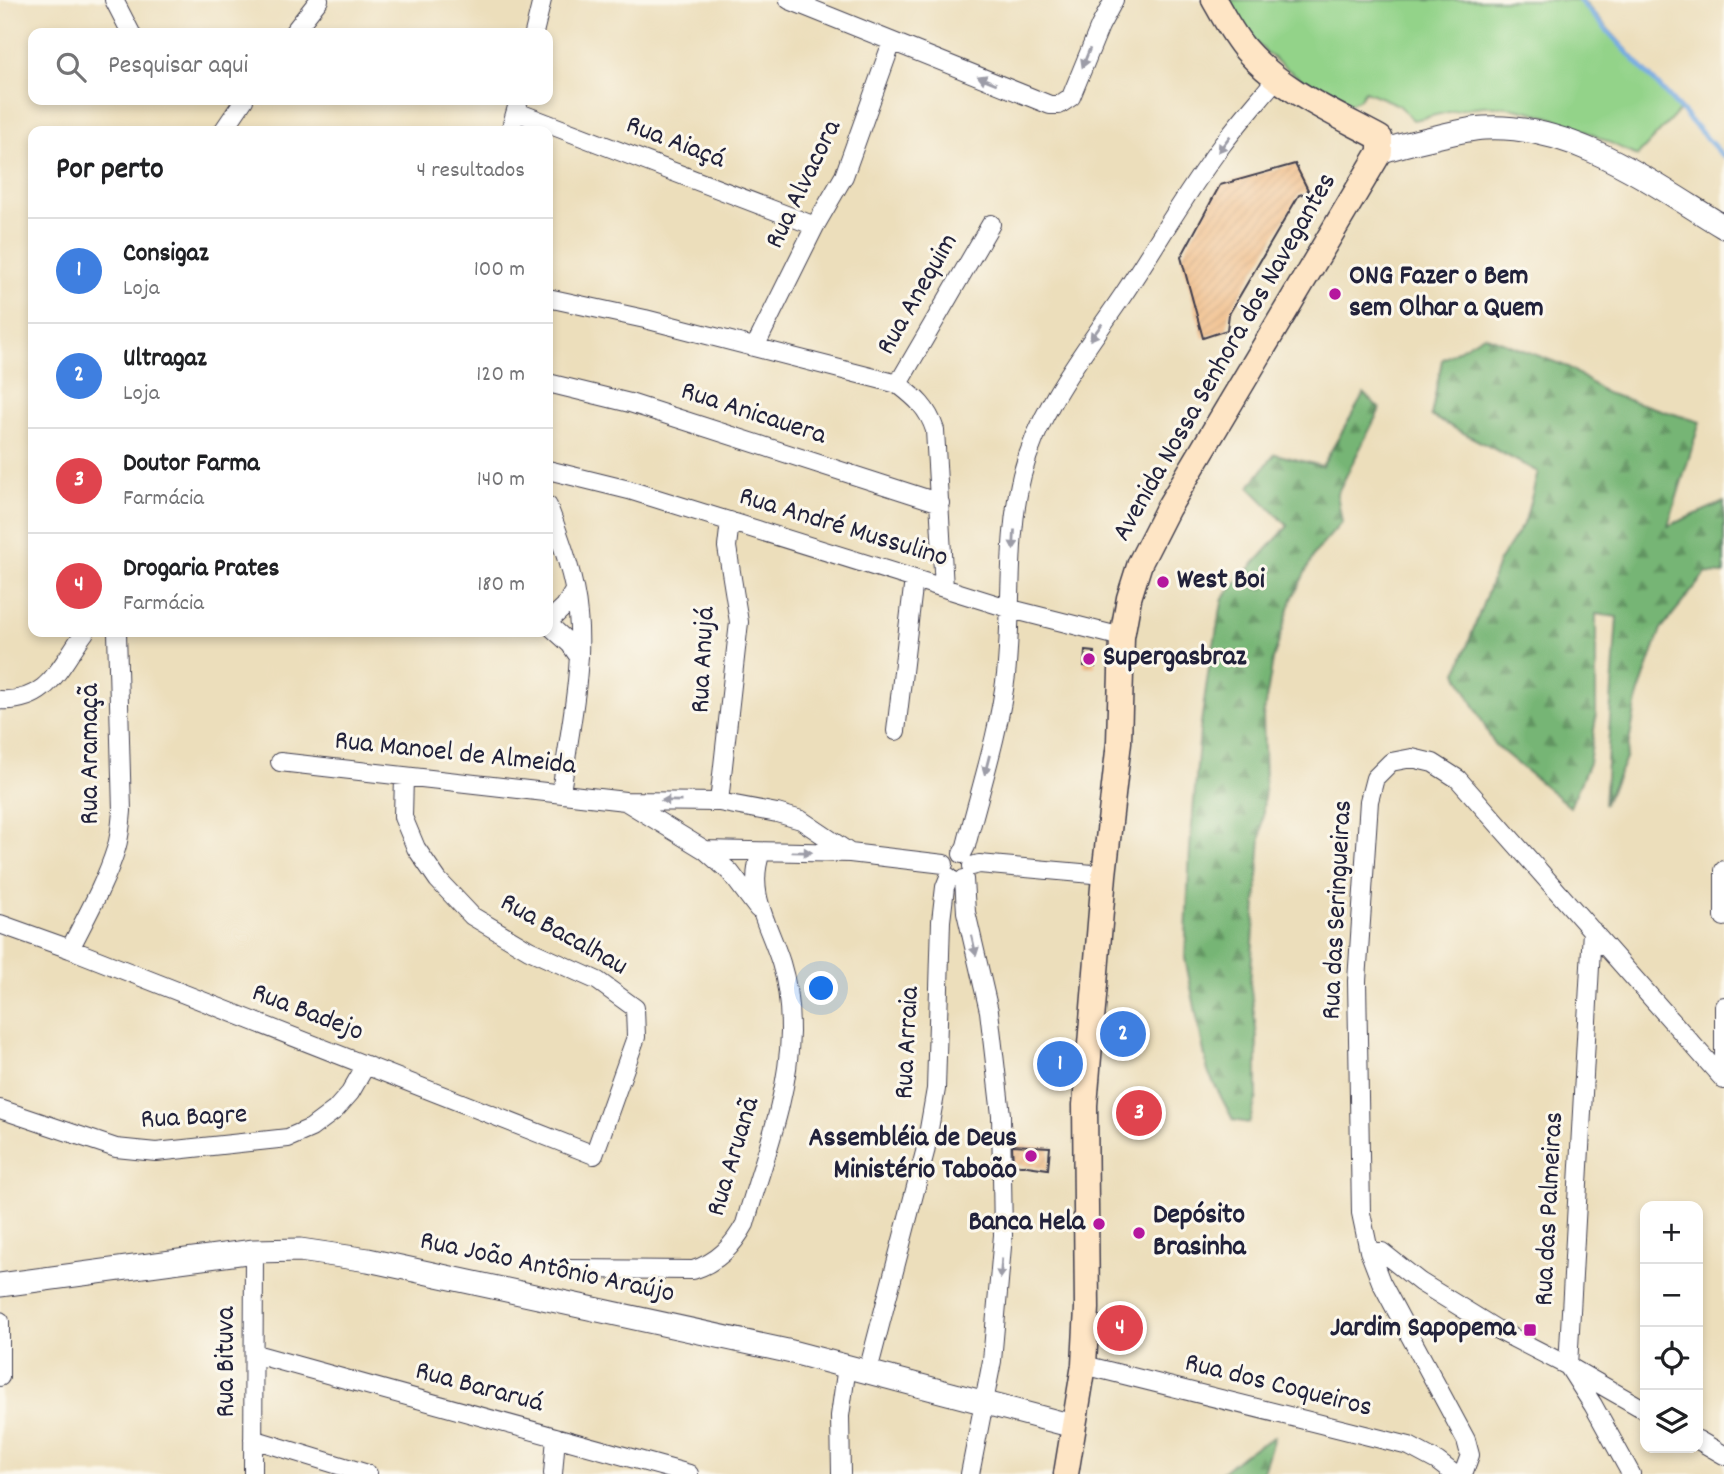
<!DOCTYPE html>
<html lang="pt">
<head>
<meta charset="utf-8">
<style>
	:root { --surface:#fff; --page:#f6f6f6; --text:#202124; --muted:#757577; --line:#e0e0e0; --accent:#b5179e }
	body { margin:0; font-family:Dekko,sans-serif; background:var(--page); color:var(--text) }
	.controls { position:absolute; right:21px; bottom:21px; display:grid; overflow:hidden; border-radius:14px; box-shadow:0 4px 10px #0003 }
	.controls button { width:63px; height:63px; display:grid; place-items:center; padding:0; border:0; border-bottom:2px solid var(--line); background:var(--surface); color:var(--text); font:35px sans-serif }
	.you { position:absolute; left:822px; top:989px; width:24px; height:24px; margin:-18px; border:5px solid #fff; border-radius:50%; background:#1a73e8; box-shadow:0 0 0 10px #1a73e833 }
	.badge { display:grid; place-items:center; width:46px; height:46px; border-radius:50%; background:var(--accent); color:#fff; font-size:23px; font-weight:700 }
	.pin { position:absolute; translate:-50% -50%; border:4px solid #fff; box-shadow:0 2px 7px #0006 }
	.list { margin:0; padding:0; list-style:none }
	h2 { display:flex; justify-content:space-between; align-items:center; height:91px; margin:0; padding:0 28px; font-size:30px }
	h2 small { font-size:23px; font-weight:400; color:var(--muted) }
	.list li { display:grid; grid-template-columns:46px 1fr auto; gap:21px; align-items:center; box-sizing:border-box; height:105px; padding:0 28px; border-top:2px solid var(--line) }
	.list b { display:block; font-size:26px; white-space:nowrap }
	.list p { margin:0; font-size:23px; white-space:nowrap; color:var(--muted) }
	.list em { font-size:23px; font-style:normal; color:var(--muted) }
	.icon { flex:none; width:38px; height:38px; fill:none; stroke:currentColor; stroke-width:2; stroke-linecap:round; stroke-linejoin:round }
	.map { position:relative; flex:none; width:1724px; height:1474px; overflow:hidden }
	.search { position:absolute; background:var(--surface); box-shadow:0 4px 10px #0003; left:28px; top:28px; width:525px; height:77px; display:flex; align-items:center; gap:18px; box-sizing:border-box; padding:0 24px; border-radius:14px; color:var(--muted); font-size:26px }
	.panel { position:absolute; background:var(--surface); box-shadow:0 4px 10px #0003; left:28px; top:126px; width:525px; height:511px; border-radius:14px }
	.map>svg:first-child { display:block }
</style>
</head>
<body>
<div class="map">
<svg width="1724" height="1474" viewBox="0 0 1724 1474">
	<defs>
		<pattern id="forest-firs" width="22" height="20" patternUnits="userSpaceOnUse" patternTransform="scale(1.75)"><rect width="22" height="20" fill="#76b575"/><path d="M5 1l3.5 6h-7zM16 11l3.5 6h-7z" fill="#609361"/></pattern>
		<pattern id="building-hatch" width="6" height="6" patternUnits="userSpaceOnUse" patternTransform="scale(1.75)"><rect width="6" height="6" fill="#efb67d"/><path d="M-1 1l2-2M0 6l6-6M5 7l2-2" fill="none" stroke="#cd9c6d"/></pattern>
	</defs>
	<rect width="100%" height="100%" fill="#fbf7ec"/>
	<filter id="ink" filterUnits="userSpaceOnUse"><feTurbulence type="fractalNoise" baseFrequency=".0143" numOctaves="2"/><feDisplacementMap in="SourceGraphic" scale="14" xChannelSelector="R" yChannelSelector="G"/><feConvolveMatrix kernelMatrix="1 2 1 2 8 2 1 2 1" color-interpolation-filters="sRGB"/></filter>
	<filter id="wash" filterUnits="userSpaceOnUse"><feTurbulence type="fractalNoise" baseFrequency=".00686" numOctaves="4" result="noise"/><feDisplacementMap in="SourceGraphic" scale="28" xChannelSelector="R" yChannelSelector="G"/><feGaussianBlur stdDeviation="1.57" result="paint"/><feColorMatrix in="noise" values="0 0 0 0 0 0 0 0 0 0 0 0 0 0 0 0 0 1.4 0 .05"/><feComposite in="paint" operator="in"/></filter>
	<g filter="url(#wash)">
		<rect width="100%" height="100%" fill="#ecdebb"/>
		<path fill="url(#forest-firs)" stroke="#4c6c58" stroke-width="2" d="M1484,335L1568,367L1606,393L1700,422L1668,526L1724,502V574L1706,573L1661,629L1638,695L1626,759L1604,805L1617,617L1596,614V717L1589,763L1570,807L1494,744L1457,673L1499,561L1525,521L1538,472L1431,416L1442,360Z
			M1364,394L1380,409L1337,494L1342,522L1315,553L1292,599L1273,660L1263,717L1265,784L1250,983L1257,1037V1097L1249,1123L1233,1120L1208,1072L1185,958L1190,848L1200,730L1208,674L1223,598L1288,526L1249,487L1275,454L1322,466Z
			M1274,1437L1262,1474H1220L1244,1454Z"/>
		<path fill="#93d389" stroke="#5a7a62" stroke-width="2" d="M1221,0H1582L1681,109L1637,156C1593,134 1533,103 1483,106C1459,108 1436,116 1413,120L1399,105L1365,91L1359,100L1348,104C1298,83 1250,45 1221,0Z"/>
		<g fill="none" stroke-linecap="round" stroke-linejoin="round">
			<path stroke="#74aae2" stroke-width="5" d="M1579,0L1724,157"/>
		</g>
		<g id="blocks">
			<path fill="url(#building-hatch)" d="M1295,164L1309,192L1299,195L1229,314L1227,330L1203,338L1181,257L1220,185Z
				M1085,651L1094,652L1095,667L1084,666Z
				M1137,1022L1135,1045L1109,1047L1111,1023Z
				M1050,1047L1074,1048L1071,1081H1047Z
				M1155,1104L1156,1121L1122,1123V1105Z
				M1012,1145L1050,1147L1048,1169L1013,1164Z"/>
		</g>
	</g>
	<g filter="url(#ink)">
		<use href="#blocks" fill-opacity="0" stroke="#403e4e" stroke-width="2"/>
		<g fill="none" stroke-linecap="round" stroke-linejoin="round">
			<defs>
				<path id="minor" d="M114,0L131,33
					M789,0L1050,105H1059L1071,97L1100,26L1114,0
					M293,33L319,0
					M534,33L542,0
					M517,112L815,226
					M223,131L244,100
					M510,131L519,100
					M548,298L645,319L898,384
					M755,347L815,226L844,176L892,42
					M548,383L630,403L940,503
					M548,470L629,490L1011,609L1122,637
					M548,506C561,540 575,578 578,615C584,668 568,739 561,793
					M944,588L935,430C928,408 916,398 898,384L991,224
					M548,622L565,606L574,591
					M548,624L570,644L579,657
					M0,700C49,703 60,665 85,632
					M896,731L914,579
					M280,762L625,801L719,802L777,813L801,820L850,853
					M625,801L705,850L850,853L944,864
					M719,802L739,622L727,547L730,521
					M705,850L730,872L758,909
					M962,854L966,846C980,790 999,733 1006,675C1013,609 1006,540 1022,475C1040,406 1084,353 1123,295C1156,246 1186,192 1222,145C1239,122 1258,101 1276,79
					M972,866L979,864L1104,875
					M1724,870V917
					M964,879L966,912L989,1011L1001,1115L1003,1235L992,1361L970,1474
					M0,924L70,949L594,1155L636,1037L635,1008L598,981L529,950L472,916L438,880L416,848L403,817L404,776
					M1592,930L1568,1366L1593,1405L1631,1474
					M70,949C86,917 105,884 116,849C120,837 121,823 122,811L117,632
					M1724,1006V1080
					M0,1109L116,1148L156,1152L288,1138L311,1128L335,1110L350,1093L366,1065
					M1369,1251L1382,1252L1420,1282L1496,1329L1568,1366L1645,1410
					M568,1269L693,1270C718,1262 733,1246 745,1224C763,1161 789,1097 790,1032C790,1009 788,985 781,963C769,924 746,894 761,852
					M0,1321V1377
					M255,1354L689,1474
					M1084,1365L1409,1446L1437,1461L1454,1474
					M868,1371L925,1152L936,1089L941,921L945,887L949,877
					M253,1439L368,1474
					M1698,1440L1724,1455
					M253,1474L254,1251
					M553,1474L556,1437
					M841,1474L840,1416L847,1366
					M1463,1474L1470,1455L1466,1440L1381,1282L1369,1251L1361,1213L1357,981L1369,801L1375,778L1391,762L1412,758L1433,763L1458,779L1724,1080"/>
				<path id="tertiary" d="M1380,152C1397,146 1414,142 1432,138C1449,134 1467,129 1484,128C1573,123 1653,184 1724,227
					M0,1285L254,1251L300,1250L368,1260L792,1352L1073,1426"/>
				<path id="secondary" d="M1066,1474L1084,1365L1087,1308L1085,1105L1104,875L1119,742L1122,637L1129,598L1140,563L1168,508L1380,152V138C1334,113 1282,91 1246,50C1233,35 1224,17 1214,0"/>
			</defs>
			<use href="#minor" stroke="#403e4e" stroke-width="20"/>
			<use href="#tertiary" stroke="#403e4e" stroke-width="25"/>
			<use href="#secondary" stroke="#403e4e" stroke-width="27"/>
			<use href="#minor" stroke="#fff" stroke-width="18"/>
			<use href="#tertiary" stroke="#fff" stroke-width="23"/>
			<use href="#secondary" stroke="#fee5c5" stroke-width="24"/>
		</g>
		<defs><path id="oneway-solid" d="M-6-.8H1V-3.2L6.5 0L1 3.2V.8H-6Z" transform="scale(1.75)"/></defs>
		<g fill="#9c9ca7">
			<use href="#oneway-solid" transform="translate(1086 58) rotate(112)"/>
			<use href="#oneway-solid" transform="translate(987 80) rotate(-158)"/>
			<use href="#oneway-solid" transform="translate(1224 144) rotate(127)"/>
			<use href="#oneway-solid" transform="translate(1096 332) rotate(126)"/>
			<use href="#oneway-solid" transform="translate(1014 540) rotate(93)"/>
			<use href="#oneway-solid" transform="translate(987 765) rotate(104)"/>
			<use href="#oneway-solid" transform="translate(671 801) rotate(-179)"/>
			<use href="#oneway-solid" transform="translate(802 852) rotate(1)"/>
			<use href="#oneway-solid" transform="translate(974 946) rotate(77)"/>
			<use href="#oneway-solid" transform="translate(1001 1269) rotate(94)"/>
		</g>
	</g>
	<g fill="#b5179e" stroke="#fbf7ec" stroke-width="2.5">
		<circle cx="1335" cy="294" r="7"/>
		<circle cx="1163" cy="582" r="7"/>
		<circle cx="1089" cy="659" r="7"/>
		<circle cx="1031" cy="1156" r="7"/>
		<circle cx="1099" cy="1224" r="7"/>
		<circle cx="1139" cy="1233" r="7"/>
		<rect x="1523" y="1323" width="14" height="14" rx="3.5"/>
	</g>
	<g text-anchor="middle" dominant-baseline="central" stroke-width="6" stroke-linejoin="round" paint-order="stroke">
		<g font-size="28" fill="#22223b" stroke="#fbf7ec">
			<text transform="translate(675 144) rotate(21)">Rua Aiaçá</text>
			<text transform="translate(805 185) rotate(-64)">Rua Alvacora</text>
			<text transform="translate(919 295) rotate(-60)">Rua Anequim</text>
			<text transform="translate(1226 358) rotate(-60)">Avenida Nossa Senhora dos Navegantes</text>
			<text transform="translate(753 415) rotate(18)">Rua Anicauera</text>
			<text transform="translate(843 529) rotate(17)">Rua André Mussulino</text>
			<text transform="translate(705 660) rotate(-87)">Rua Anujá</text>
			<text transform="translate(92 754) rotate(-90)">Rua Aramaçã</text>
			<text transform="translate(455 755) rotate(6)">Rua Manoel de Almeida</text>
			<text transform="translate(1339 910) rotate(-87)">Rua das Seringueiras</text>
			<text transform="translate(563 936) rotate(29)">Rua Bacalhau</text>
			<text transform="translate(307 1014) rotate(21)">Rua Badejo</text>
			<text transform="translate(909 1043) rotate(-87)">Rua Arraia</text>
			<text transform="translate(194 1119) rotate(-3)">Rua Bagre</text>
			<text transform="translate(735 1157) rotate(-73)">Rua Aruanã</text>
			<text transform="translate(1551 1209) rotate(-87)">Rua das Palmeiras</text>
			<text transform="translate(547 1269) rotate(12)">Rua João Antônio Araújo</text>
			<text transform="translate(228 1362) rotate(-90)">Rua Bituva</text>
			<text transform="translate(1278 1387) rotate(14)">Rua dos Coqueiros</text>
			<text transform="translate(479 1389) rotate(15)">Rua Bararuá</text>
		</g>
		<g font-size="28" font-weight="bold" fill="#22223b" stroke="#fbf7ec" text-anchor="start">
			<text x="1349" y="278">ONG Fazer o Bem<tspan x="1349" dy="32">sem Olhar a Quem</tspan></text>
			<text x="1177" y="582">West Boi</text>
			<text x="1103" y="659">Supergasbraz</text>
			<text x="1017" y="1140" text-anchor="end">Assembléia de Deus<tspan x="1017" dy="32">Ministério Taboão</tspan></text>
			<text x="1153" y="1217">Depósito<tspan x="1153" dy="32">Brasinha</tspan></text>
			<text x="1085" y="1224" text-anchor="end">Banca Hela</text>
			<text x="1516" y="1330" text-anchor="end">Jardim Sapopema</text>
		</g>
	</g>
</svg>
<div class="controls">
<button>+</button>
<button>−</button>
<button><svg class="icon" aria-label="locate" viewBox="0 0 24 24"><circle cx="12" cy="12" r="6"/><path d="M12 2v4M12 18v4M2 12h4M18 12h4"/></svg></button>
<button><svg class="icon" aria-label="layers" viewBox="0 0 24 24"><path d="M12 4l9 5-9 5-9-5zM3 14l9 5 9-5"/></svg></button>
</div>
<div class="you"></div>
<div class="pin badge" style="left:1060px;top:1064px;background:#3f7fe0">1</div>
<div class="pin badge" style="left:1123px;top:1034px;background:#3f7fe0">2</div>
<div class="pin badge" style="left:1139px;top:1113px;background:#e0444e">3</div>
<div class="pin badge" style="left:1120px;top:1328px;background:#e0444e">4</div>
<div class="search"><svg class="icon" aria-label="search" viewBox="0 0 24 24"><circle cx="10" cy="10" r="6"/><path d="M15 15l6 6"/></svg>Pesquisar aqui</div>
<section class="panel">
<h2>Por perto<small>4 resultados</small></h2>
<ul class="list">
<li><span class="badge" style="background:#3f7fe0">1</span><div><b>Consigaz</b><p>Loja</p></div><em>100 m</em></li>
<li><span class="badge" style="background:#3f7fe0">2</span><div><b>Ultragaz</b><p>Loja</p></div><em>120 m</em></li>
<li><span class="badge" style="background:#e0444e">3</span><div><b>Doutor Farma</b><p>Farmácia</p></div><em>140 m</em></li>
<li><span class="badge" style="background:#e0444e">4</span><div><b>Drogaria Prates</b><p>Farmácia</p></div><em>180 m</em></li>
</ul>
</section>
</div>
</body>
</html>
